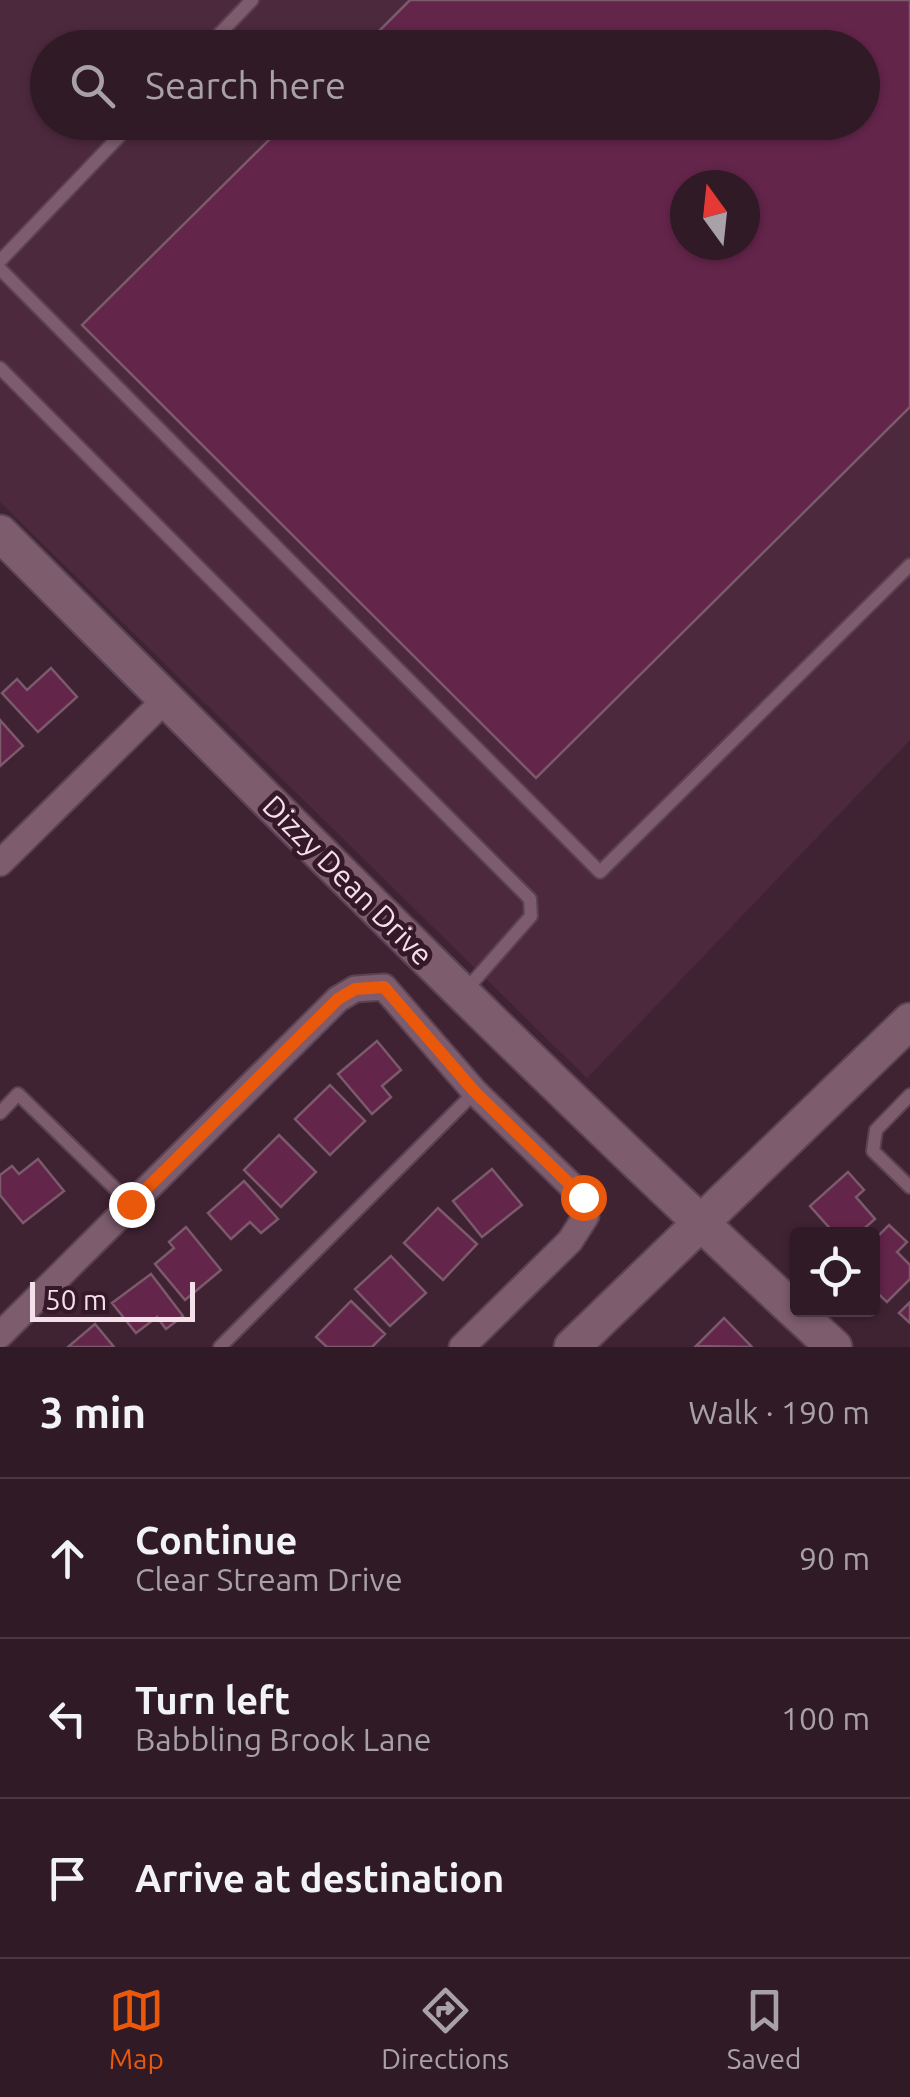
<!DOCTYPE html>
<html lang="en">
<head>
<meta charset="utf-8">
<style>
	:root { --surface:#301a26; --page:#3c2732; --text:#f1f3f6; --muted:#a8a1a7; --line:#4b3843; --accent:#ea580c }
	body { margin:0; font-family:Ubuntu,sans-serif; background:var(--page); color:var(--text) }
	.controls { position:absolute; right:30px; bottom:30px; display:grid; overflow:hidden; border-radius:10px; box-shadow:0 2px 8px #0004 }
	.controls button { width:90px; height:90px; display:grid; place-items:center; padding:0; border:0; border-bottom:2px solid var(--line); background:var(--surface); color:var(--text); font:50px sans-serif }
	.compass { position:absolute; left:670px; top:170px; width:90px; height:90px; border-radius:50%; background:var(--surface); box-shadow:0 2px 8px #0004; rotate:345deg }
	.scale { position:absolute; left:30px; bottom:25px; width:165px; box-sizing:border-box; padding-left:10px; border:5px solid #f3e0e9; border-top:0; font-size:28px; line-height:35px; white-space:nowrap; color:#f3e0e9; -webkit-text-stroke:8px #351929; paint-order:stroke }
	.stop { position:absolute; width:30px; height:30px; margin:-22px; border:8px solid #ea580c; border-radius:50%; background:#fff }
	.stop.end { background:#ea580c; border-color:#fff; box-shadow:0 2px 10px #0008 }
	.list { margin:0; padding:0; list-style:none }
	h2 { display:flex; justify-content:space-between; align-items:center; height:130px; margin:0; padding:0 40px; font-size:42px }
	h2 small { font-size:32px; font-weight:400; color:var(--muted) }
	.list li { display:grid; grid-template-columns:65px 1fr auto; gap:30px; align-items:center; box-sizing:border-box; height:160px; padding:0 40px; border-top:2px solid var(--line) }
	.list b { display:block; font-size:38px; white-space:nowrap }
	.list p { margin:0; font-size:32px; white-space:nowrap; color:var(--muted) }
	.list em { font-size:32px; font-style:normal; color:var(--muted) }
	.icon { flex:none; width:55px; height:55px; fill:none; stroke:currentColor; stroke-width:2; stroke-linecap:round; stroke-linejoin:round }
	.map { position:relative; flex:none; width:910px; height:1347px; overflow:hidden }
	.search { position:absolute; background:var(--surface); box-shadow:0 2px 8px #0004; left:30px; right:30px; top:30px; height:110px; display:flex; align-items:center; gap:25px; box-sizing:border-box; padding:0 35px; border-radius:55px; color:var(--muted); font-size:38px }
	.sheet { height:610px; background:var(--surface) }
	nav { display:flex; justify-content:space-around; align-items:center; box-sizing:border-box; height:140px; border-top:2px solid var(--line); background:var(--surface); font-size:28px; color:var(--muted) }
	nav a { display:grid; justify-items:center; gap:5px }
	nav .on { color:var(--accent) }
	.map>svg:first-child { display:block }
</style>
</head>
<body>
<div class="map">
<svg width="910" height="1347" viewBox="0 0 910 1347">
	<rect width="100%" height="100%" fill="#402333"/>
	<path fill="#4d293d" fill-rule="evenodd" d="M0,0H910V740L587,1078L0,502ZM48,48H862V122H48ZM685,185H745V245H685Z"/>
	<path fill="#64254b" stroke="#7a5a6b" stroke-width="2.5" fill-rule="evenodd" d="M410,0H910V407L536,778L82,325L287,122H862V48H362ZM685,185H745V245H685Z
		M51,668L77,697L38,732L2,693L17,679L27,690Z
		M0,720L23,746L0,766Z
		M377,1041L401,1070L382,1086L391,1097L372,1114L338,1074Z
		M330,1085L365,1121L330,1155L295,1119Z
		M279,1135L316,1172L281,1207L244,1170Z
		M38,1159L64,1191L23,1223L0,1195V1175L12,1166L19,1174Z
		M492,1169L522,1205L482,1237L453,1201Z
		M848,1172L864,1190L856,1197L875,1219L858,1234H835L810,1206Z
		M244,1181L278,1219L261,1233L250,1222L231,1239L208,1213Z
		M438,1208L477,1244L443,1280L404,1243Z
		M889,1225L907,1242L897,1252L910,1265V1279L887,1302L872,1288V1242Z
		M186,1227L221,1270L185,1300L155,1264L174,1248L169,1242Z
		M391,1256L426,1293L390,1326L355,1289Z
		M151,1274L183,1316L166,1329L157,1317L136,1333L112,1303Z
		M351,1301L385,1334L372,1347H327L316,1337Z
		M910,1302V1323L899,1313Z
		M724,1318L752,1347L696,1346Z
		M95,1324L114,1347H68Z"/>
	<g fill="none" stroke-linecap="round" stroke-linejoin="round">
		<defs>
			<path id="lane" d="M206,48L252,0
				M0,261L133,122
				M0,269L600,872L910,565
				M0,368L530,899L531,916L465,991
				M910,1095L876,1130L873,1151L910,1187
				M0,1113L18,1094L131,1204
				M220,1347L475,1092"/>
			<path id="street" d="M0,863L166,699
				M0,1335L338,999L355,989L384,987L475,1092L583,1197L586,1216L570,1241L462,1347"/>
			<path id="secondary" d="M0,533C275,808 548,1084 834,1347
				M572,1347L910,1021"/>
		</defs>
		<use href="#lane" stroke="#5b4251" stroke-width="16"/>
		<use href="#street" stroke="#5b4251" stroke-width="29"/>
		<use href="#secondary" stroke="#5b4251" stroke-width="39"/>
		<use href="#lane" stroke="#7c5c6d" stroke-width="12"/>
		<use href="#street" stroke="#7c5c6d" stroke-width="25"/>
		<use href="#secondary" stroke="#7c5c6d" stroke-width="35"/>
	</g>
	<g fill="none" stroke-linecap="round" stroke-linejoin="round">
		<path stroke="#ea580c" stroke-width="12" d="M131,1204L338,999L355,989L384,987L475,1092L583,1197"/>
	</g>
	<g text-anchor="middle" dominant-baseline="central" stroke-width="10" stroke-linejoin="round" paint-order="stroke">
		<g font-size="30" fill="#f3e0e9" stroke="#351929">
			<text transform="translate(348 880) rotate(45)">Dizzy Dean Drive</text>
		</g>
	</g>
</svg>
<div class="controls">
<button><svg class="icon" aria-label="locate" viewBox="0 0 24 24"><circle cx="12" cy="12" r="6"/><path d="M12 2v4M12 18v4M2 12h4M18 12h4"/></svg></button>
</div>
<svg class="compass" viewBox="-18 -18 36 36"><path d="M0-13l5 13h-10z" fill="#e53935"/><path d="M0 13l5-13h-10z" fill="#a8a1a7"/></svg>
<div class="scale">50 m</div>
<div class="stop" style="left:583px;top:1197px"></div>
<div class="stop end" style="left:131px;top:1204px"></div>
<div class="search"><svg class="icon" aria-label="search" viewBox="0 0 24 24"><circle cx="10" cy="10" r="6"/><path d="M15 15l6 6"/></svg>Search here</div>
</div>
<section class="sheet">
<h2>3 min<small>Walk · 190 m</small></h2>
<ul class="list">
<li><svg class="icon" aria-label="ahead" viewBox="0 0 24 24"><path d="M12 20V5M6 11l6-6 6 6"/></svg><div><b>Continue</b><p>Clear Stream Drive</p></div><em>90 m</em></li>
<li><svg class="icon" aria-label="left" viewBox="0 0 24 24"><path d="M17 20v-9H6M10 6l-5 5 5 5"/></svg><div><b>Turn left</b><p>Babbling Brook Lane</p></div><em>100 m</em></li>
<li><svg class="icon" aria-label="arrive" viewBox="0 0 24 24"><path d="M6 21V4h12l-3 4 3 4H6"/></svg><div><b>Arrive at destination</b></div></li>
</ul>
</section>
<nav>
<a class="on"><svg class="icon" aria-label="map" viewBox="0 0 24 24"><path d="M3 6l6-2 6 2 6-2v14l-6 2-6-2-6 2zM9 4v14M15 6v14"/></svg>Map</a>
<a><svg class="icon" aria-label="directions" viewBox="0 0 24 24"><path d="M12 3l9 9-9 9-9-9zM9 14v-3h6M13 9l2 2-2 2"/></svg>Directions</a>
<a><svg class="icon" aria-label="saved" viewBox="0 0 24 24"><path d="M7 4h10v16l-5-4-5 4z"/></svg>Saved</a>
</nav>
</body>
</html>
